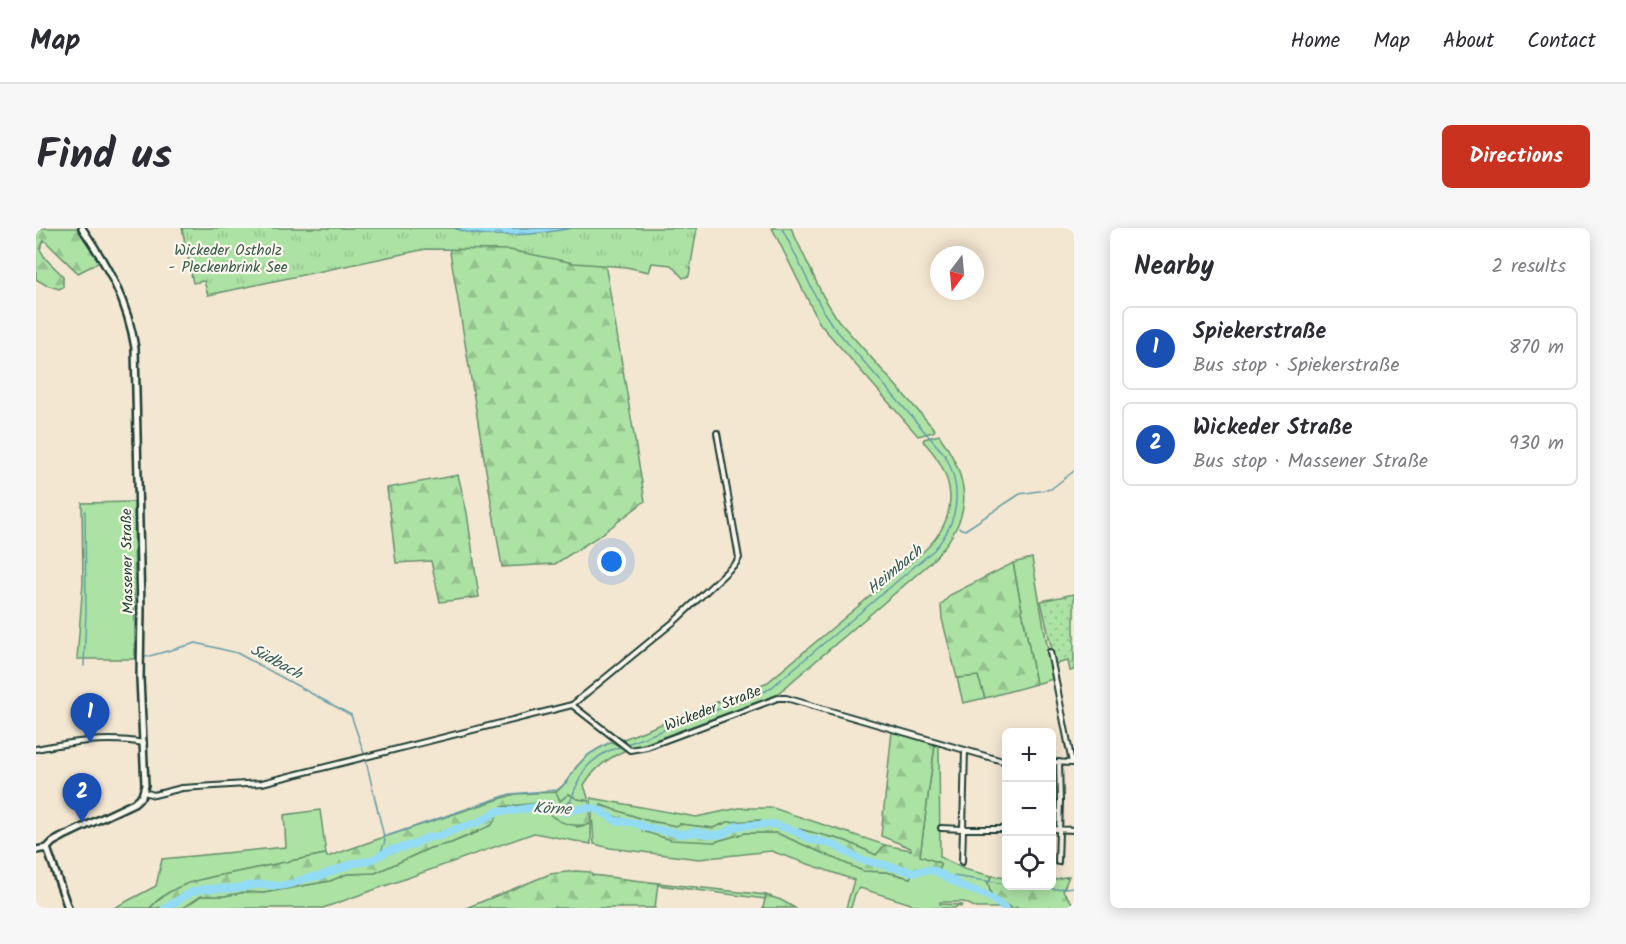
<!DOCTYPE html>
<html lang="en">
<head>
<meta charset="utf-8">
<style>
	:root { --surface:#fff; --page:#f7f7f7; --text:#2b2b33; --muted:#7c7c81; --line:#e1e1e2; --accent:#c8321e }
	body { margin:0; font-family:Kalam,sans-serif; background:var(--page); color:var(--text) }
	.controls { position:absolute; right:18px; bottom:18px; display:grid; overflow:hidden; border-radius:9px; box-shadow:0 3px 15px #0003 }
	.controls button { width:54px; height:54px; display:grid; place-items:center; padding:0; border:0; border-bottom:2px solid var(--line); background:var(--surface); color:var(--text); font:30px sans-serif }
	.compass { position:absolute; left:894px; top:18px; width:54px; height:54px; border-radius:50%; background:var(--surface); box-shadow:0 3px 15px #0003; rotate:196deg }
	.you { position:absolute; left:576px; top:334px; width:21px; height:21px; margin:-15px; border:4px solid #fff; border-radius:50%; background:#1a73e8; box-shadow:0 0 0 9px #1a73e833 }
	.badge { display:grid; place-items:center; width:39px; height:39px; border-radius:50%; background:var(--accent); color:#fff; font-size:20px; font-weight:700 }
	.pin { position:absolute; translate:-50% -50px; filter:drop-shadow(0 2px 3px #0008) }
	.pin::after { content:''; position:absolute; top:32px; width:21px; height:18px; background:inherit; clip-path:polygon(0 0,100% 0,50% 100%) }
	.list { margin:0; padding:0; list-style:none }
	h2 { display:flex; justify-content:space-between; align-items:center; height:78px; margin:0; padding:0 24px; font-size:26px }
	h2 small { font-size:20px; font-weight:400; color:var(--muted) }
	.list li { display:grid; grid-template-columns:39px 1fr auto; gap:18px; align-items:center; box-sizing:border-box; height:84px; margin:0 12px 12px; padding:0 12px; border:2px solid var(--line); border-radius:9px }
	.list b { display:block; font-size:22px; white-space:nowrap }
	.list p { margin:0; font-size:20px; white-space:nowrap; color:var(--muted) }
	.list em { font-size:20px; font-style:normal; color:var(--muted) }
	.icon { flex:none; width:33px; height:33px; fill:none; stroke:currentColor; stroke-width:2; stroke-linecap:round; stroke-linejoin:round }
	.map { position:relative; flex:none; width:1038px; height:680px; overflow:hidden; border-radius:9px }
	header { display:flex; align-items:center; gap:36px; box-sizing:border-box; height:84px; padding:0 30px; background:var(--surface); border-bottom:2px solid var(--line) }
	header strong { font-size:28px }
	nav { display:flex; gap:33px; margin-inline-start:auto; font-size:21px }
	.intro { display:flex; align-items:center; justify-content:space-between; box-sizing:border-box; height:144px; padding:0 36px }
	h1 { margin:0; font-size:42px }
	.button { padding:15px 27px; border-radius:9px; background:var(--accent); color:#fff; font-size:21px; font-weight:700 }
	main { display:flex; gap:36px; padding:0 36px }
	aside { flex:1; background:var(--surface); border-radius:9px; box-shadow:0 3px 15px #0003 }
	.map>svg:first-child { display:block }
</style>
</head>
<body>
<header>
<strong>Map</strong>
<nav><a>Home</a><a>Map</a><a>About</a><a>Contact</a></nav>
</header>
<div class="intro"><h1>Find us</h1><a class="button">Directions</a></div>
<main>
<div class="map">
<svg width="1038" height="680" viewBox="0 0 1038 680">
	<defs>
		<pattern id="forest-firs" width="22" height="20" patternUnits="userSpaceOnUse" patternTransform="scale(1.5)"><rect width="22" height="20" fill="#ace2a4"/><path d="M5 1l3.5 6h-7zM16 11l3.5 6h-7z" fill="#94c38e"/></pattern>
		<pattern id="park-tufts" width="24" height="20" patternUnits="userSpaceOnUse" patternTransform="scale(1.5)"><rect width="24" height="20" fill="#ace2a4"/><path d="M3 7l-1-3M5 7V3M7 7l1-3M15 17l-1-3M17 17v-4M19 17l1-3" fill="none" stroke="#94c38e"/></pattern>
		<pattern id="garden-dots" width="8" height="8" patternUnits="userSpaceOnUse" patternTransform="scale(1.5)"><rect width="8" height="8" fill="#ace2a4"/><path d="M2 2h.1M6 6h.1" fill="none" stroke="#94c38e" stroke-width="1.8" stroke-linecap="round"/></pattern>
		<pattern id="water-waves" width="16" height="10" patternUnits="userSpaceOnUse" patternTransform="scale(1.5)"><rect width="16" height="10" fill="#93dbf4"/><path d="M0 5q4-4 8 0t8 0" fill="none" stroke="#7ebdd2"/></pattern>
	</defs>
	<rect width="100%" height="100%" fill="#f4e7d2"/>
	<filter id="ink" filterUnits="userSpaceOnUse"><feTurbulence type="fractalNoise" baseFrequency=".0167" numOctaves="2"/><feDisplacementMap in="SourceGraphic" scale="12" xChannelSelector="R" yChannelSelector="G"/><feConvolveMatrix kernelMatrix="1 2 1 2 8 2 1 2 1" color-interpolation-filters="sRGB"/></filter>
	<g filter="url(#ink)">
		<path fill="#ace2a4" stroke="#66906c" stroke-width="1.5" d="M736,0H755L787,68L802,92L899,202L897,204L882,208L784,96Z
			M903,207C938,257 937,292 893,336L740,467L597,520L585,512L732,454L889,322C925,287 920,248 887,213L888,211Z
			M98,274L99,431H41L47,354L46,275Z
			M996,330L1017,451L1000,456L977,335Z
			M942,448L949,470L927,475L921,450Z
			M576,514L590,522C574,529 558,540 548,557L553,573L541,571L533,566L524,573L520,564C531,556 535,545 544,535C552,525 565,519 576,514Z
			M899,516L903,518L904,629L928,641L956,648L952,655L956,669L976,680H941L928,674H904V676L926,677L925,679L921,678L919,680H888L824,660L819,666L815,680H810L818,652L735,623L663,631L574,620L558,616L555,570L660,589L703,580H737L849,617L840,627L810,613L763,601L692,594L677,600L644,596L641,598L609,592L565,577L583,590L604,594L678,614L709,605H741L827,643L851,644L874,650L879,640L904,641V635L884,628Z
			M510,574L516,577L541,599L555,596V616L498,605L287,680H147L165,668H188L210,664L227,665L294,653L311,646L339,645L394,620L415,615L442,604L466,579Z
			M284,582L290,626C264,631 238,636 212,642C176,649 139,652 114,680H78L120,658L126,631L250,619L248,587Z
			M622,655L730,667L729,671L622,657Z"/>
		<path fill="url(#forest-firs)" stroke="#66906c" stroke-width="1.5" d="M0,0H41L64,34L42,45L8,12L4,21L9,30L27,48V59L23,61L10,57L0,51Z
			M412,12L569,35L609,273L566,306L519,336L466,339Z
			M422,247L431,285L443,369L404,374L395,333L360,335L351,260Z
			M977,335L1000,456L949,470L942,448L921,450L906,391L905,377L914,367Z
			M856,503L899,516L884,628L904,635V642L879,640L874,650L851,644L827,643L741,605H709L678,614L635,612L606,603L604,594L583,590L563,581L565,577L609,592L640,598L644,596L677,600L692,594L724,592L732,598L763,601L810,613L840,627L849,617L875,622V620L845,608Z
			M520,564L524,573L533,566L541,571L553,573L555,596C538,599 526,597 513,586L516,577L510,574L466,579L456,597L415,615L394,620L339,645L311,646L294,653L227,665L210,664L188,668H165L147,680H114C139,652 176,649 212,642C238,636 264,631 290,626L291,629L348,609L479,566Z
			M539,643L554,644L556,647L622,655L619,680H430L514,646Z
			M956,648L970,650V658H1016V652L1033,648L1027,663L1038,677V680H976L956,669L952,655Z
			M730,667L745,672L759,680H727Z"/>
		<path fill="url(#park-tufts)" stroke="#66906c" stroke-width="1.5" d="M146,0H661L653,48L647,50L635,37L616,35L613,44L590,39L538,35L474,22L390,21L172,67L168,53L157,55Z"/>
		<path fill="url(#garden-dots)" stroke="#66906c" stroke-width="1.5" d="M1038,366V442L1034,443L1032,433L1019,436L1005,373Z"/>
		<path fill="url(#water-waves)" stroke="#659ca7" stroke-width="1.5" d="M418,0H536C506,6 446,13 418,0Z"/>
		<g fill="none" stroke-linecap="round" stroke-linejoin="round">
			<path stroke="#659ca7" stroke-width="1.5" d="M923,300L929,302L984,266L1015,261L1038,243
				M110,429L160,415L201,425L315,487L328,525
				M48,438L50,383L49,283
				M330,533L349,613L344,626
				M519,580L534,574C545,548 544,540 570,524L728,464L736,459L898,322C923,293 927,261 909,227L796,97L787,83L746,0
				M348,609L474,566L521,562L531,554L540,539L552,527L574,514
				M917,648L970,656
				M987,658L1020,661L1038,659
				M961,675L962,680"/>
			<path stroke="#93dbf4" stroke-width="8" d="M129,680L156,664L167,661L199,660L226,656L244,658L258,655L270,650L284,648L318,635L333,633L354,622L377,617L390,610L404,608L420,601L443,594L462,583H476L511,577L529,584L542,581L556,580L565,583L580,593L600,595L608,599L646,606L659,604L678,607L687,606L701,598L738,596L761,604L773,611L796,616L823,631L878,644L890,642L899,643L928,659L950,667L969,680"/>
			<defs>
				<path id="street" d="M1014,424L1036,535
					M536,477L594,522L611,519L742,470H750L970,534
					M0,521C35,514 72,508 108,515
					M929,522L927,601H970
					M1016,534L1036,535
					M108,564L118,567L146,560L226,555L536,477L640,392L700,335L703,330L681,205
					M905,600L927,601L926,634
					M1016,601L1038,602
					M1022,634L1024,573L1023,534"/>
				<path id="secondary" d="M11,620L17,614L28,608L98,575L106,568L109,557L104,450L105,381L99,120C92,75 72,38 46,0
					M11,620L32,680
					M0,622L11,620"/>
			</defs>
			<use href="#street" stroke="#1f3d34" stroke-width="8"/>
			<use href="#secondary" stroke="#1f3d34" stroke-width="10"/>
			<use href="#street" stroke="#fbf7ec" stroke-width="4"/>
			<use href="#secondary" stroke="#fbf7ec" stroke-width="5"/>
		</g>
	</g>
	<g text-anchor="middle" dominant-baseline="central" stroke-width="4.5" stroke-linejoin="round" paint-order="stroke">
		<g font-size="15" fill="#3b5e4a" stroke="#fbf7ec">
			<text x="192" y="23">Wickeder Ostholz<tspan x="192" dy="17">- Pleckenbrink See</tspan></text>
		</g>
		<g font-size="15" fill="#1f3d34" stroke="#fbf7ec">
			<text transform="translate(92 333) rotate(-91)">Massener Straße</text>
			<text transform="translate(677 481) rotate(-21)">Wickeder Straße</text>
		</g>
		<g font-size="16" font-style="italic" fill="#365d5a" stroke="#fbf7ec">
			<text transform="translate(859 342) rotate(-40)">Heimbach</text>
			<text transform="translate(240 434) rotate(29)">Südbach</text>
			<text transform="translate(516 581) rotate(3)">Körne</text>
		</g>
	</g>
</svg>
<div class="controls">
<button>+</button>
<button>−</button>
<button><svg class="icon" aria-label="locate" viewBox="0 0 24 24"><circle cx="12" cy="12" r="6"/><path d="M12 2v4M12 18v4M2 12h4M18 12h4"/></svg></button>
</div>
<svg class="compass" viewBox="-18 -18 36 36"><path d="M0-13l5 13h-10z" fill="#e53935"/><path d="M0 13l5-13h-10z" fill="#7c7c81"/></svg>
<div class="you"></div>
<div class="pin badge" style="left:54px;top:515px;background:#1a4fb4">1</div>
<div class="pin badge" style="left:46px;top:595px;background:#1a4fb4">2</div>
</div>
<aside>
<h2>Nearby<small>2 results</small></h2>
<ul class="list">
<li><span class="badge" style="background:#1a4fb4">1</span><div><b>Spiekerstraße</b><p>Bus stop · Spiekerstraße</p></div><em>870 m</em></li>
<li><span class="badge" style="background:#1a4fb4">2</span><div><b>Wickeder Straße</b><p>Bus stop · Massener Straße</p></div><em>930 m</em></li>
</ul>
</aside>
</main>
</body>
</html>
